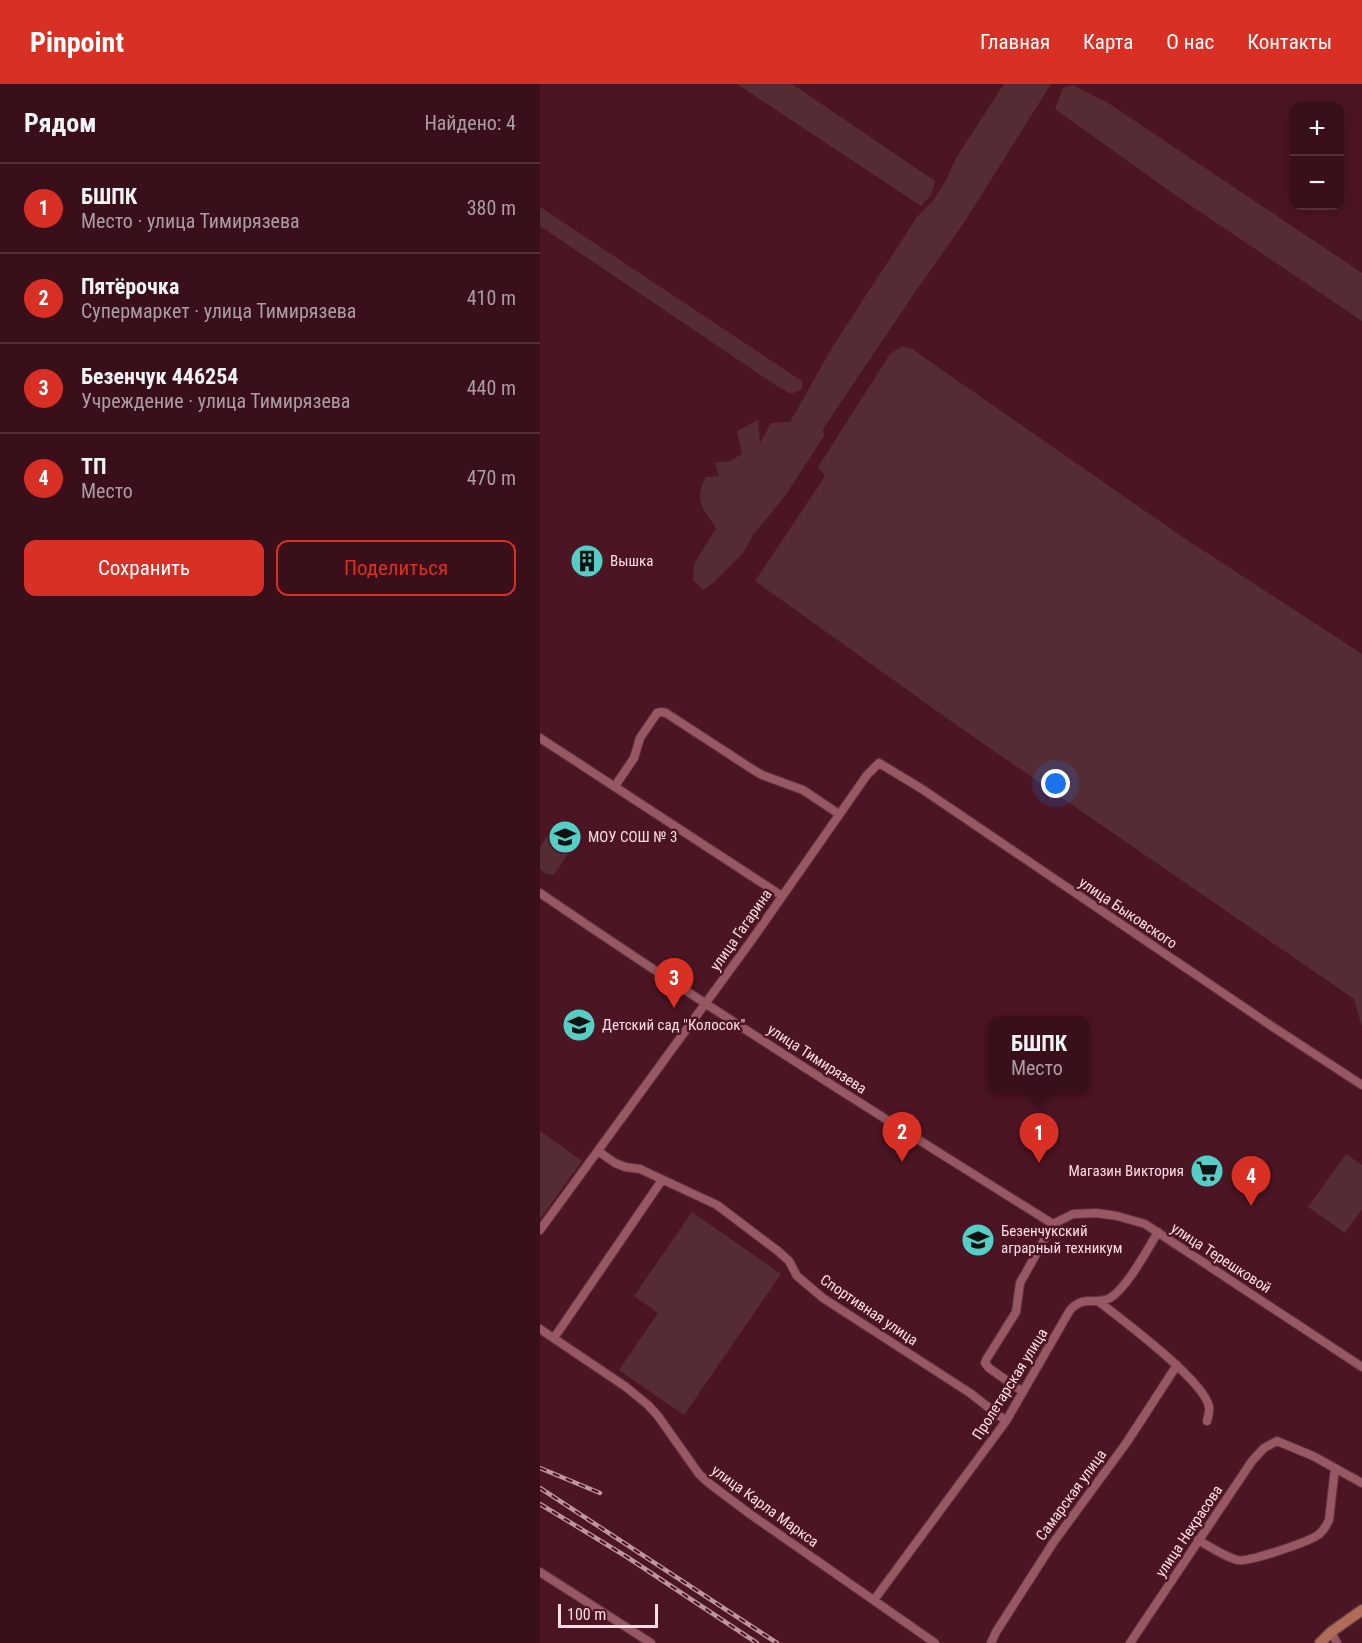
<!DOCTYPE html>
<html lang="ru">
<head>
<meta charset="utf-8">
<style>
	:root { --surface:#39101a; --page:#441e27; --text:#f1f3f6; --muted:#ab9da2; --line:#533039; --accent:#d93025 }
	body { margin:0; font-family:"Roboto Condensed",sans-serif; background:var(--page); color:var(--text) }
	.controls { position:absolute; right:18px; top:18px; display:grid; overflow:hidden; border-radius:12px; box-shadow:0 3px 15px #0003 }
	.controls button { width:54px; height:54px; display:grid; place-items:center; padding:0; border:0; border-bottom:2px solid var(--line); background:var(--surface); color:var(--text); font:30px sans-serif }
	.scale { position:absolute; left:18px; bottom:15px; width:100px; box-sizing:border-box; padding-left:6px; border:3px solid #fcdee1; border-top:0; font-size:16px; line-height:21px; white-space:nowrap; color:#fcdee1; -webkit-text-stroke:4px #4c1523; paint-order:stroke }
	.you { position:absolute; left:516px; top:700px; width:21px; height:21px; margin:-15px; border:4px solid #fff; border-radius:50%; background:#1a73e8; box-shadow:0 0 0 9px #1a73e833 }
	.badge { display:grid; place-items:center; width:39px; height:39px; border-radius:50%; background:var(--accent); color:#fff; font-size:20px; font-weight:700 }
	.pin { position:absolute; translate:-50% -50px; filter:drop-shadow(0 2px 3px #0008) }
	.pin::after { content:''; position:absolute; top:32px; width:21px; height:18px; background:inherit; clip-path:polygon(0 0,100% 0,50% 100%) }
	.popup { position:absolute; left:448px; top:932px; width:102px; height:78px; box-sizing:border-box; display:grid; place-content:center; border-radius:12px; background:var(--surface); filter:drop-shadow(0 2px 4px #0005); font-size:20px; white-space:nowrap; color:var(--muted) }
	.popup b { font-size:22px; color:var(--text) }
	.popup::after { content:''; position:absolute; left:50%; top:100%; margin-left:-12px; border:12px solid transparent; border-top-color:var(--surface) }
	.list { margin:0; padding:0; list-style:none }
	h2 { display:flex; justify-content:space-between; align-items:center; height:78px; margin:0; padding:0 24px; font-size:26px }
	h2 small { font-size:20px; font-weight:400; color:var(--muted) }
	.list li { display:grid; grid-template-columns:39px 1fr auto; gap:18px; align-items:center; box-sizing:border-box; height:90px; padding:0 24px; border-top:2px solid var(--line) }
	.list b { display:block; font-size:22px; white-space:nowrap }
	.list p { margin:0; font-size:20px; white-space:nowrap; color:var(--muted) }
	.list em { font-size:20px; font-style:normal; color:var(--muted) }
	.actions { display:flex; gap:12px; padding:18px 24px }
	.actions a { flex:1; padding:14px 0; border:2px solid var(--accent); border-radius:12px; text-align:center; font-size:21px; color:var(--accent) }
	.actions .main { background:var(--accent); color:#fff }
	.map { position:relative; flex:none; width:822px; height:1559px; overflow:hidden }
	header { display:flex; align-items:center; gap:36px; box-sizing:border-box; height:84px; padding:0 30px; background:var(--accent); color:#fff }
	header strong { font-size:28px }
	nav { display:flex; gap:33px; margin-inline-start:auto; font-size:21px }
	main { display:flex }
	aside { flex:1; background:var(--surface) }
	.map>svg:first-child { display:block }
</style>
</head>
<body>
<header>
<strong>Pinpoint</strong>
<nav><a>Главная</a><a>Карта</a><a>О нас</a><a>Контакты</a></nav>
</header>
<main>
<aside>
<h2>Рядом<small>Найдено: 4</small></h2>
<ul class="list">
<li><span class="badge">1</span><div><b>БШПК</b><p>Место · улица Тимирязева</p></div><em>380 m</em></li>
<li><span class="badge">2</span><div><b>Пятёрочка</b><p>Супермаркет · улица Тимирязева</p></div><em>410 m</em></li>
<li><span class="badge">3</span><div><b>Безенчук 446254</b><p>Учреждение · улица Тимирязева</p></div><em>440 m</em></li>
<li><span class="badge">4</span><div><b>ТП</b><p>Место</p></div><em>470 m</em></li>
</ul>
<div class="actions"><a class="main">Сохранить</a><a>Поделиться</a></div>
</aside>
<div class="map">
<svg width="822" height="1559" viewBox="0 0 822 1559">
	<rect width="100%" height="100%" fill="#4c1523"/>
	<path fill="#562c34" d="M197,0H252L395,97L391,111L381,122Z
		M464,0H511L425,137L375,208L283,345L284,352L245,412L213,451L203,469L172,500L163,506L153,496L154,480L176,444C163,425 153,416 166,393L179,392L175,379L190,377L202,370L197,347L218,336L220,359L231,339L250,338L293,262L377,133L393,117L406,96L416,74Z
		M533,1L568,19L822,189V237L635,111L515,25L523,4Z
		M0,123L262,297V305L251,310L234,300L0,142Z
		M362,262L372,265L641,452L822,570V943L814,915L422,645L215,497L285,392L278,383L350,270Z
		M22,735C30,737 40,743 40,751L16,788C11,794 5,789 0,785V763L17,739Z
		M0,1047L42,1077L0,1135Z
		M806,1070L822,1081V1125L805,1149L768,1123Z
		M152,1128L241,1190L144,1331L79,1286L118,1229L94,1212Z"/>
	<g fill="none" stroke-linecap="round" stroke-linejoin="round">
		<defs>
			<path id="street" d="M0,654L242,812
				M75,702L94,674L100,654L117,629L121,628L126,629L212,685L222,691L263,706L299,730
				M0,809C168,924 340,1032 513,1140
				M58,1067L75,1079L85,1083L100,1085L177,1121L238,1167L249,1177L257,1192L283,1214L430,1309L466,1337
				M0,1146L211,857L327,691L339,679L382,705L733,943L822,1001
				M558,1217C581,1235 665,1297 669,1323C670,1327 668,1333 667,1337
				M0,1245L86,1303L108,1321L118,1332L159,1390L170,1400L210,1430L395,1559
				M14,1254L122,1096
				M483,1308L449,1284L445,1279L446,1276L476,1228L480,1199L513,1140L533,1130L556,1129L577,1132L605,1140L822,1283
				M658,1456C670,1463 684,1472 697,1476C707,1479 768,1458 778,1451C784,1447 786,1442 789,1436L795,1384
				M0,1488L111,1559
				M334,1516L466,1337L530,1226C545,1210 555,1222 570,1214C587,1204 607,1166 618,1148
				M791,1548L797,1559
				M451,1559L456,1548L513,1459L587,1358L637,1281
				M590,1559L712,1377L724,1364L737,1357L773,1372L822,1399"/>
			<path id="secondary" d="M780,1559L791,1548L822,1526"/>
		</defs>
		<use href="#street" stroke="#60353f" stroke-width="10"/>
		<use href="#secondary" stroke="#60353f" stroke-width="13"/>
		<use href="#street" stroke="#975863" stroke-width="8"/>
		<use href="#secondary" stroke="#af6d58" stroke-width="10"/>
		<defs>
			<path id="rail" d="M0,1384L60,1409
				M0,1404L237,1559
				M0,1420L87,1473L217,1559"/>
		</defs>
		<use href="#rail" stroke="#bd959c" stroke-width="4.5"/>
		<use href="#rail" stroke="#4c1523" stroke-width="2" stroke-dasharray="7" stroke-linecap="butt"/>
	</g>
	<defs>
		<symbol id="building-disc" viewBox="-11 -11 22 22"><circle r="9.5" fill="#55cec6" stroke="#4c1523"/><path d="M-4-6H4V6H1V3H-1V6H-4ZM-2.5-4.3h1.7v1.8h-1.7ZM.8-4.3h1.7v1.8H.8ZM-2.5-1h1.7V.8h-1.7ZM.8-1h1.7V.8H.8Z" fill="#111"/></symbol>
		<symbol id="school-disc" viewBox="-11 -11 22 22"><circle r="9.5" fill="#55cec6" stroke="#4c1523"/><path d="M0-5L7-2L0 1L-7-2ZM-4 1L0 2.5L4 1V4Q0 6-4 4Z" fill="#111"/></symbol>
		<symbol id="supermarket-disc" viewBox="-11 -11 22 22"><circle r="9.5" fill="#55cec6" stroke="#4c1523"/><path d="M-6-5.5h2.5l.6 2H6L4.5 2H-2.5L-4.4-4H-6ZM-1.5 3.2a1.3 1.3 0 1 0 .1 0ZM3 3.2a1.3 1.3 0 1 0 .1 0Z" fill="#111"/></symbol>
		<symbol id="university-disc" viewBox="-11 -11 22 22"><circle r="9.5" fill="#55cec6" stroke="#4c1523"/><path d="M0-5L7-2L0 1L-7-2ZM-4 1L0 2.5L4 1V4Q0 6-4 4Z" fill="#111"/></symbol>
	</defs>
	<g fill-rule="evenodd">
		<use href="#building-disc" x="28" y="458" width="38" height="38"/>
		<use href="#school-disc" x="6" y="734" width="38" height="38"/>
		<use href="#school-disc" x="20" y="922" width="38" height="38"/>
		<use href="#supermarket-disc" x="648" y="1068" width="38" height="38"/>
		<use href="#university-disc" x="419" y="1137" width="38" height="38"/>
	</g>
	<g text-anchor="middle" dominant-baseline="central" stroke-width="5" stroke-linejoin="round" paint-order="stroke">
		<g font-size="15" fill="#fcdee1" stroke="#4c1523" text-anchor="start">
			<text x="70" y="477">Вышка</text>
			<text x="48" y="753">МОУ СОШ № 3</text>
			<text x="62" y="941">Детский сад "Колосок"</text>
			<text x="644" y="1087" text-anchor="end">Магазин Виктория</text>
			<text x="461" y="1147">Безенчукский<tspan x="461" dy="17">аграрный техникум</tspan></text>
		</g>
		<g font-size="15" fill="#fcdee1" stroke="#4c1523">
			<text transform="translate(588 829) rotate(34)">улица Быковского</text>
			<text transform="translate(201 846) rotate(-55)">улица Гагарина</text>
			<text transform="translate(277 975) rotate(33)">улица Тимирязева</text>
			<text transform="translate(681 1174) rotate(33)">улица Терешковой</text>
			<text transform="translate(329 1226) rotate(34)">Спортивная улица</text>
			<text transform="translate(470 1300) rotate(-58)">Пролетарская улица</text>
			<text transform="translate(531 1411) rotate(-54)">Самарская улица</text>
			<text transform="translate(225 1422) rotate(36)">улица Карла Маркса</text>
			<text transform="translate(649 1447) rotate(-56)">улица Некрасова</text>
		</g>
	</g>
</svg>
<div class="controls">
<button>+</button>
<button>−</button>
</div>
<div class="scale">100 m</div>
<div class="you"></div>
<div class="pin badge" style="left:499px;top:1079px">1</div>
<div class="popup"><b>БШПК</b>Место</div>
<div class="pin badge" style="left:362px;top:1078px">2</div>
<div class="pin badge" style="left:134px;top:924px">3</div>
<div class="pin badge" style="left:711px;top:1122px">4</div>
</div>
</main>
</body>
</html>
